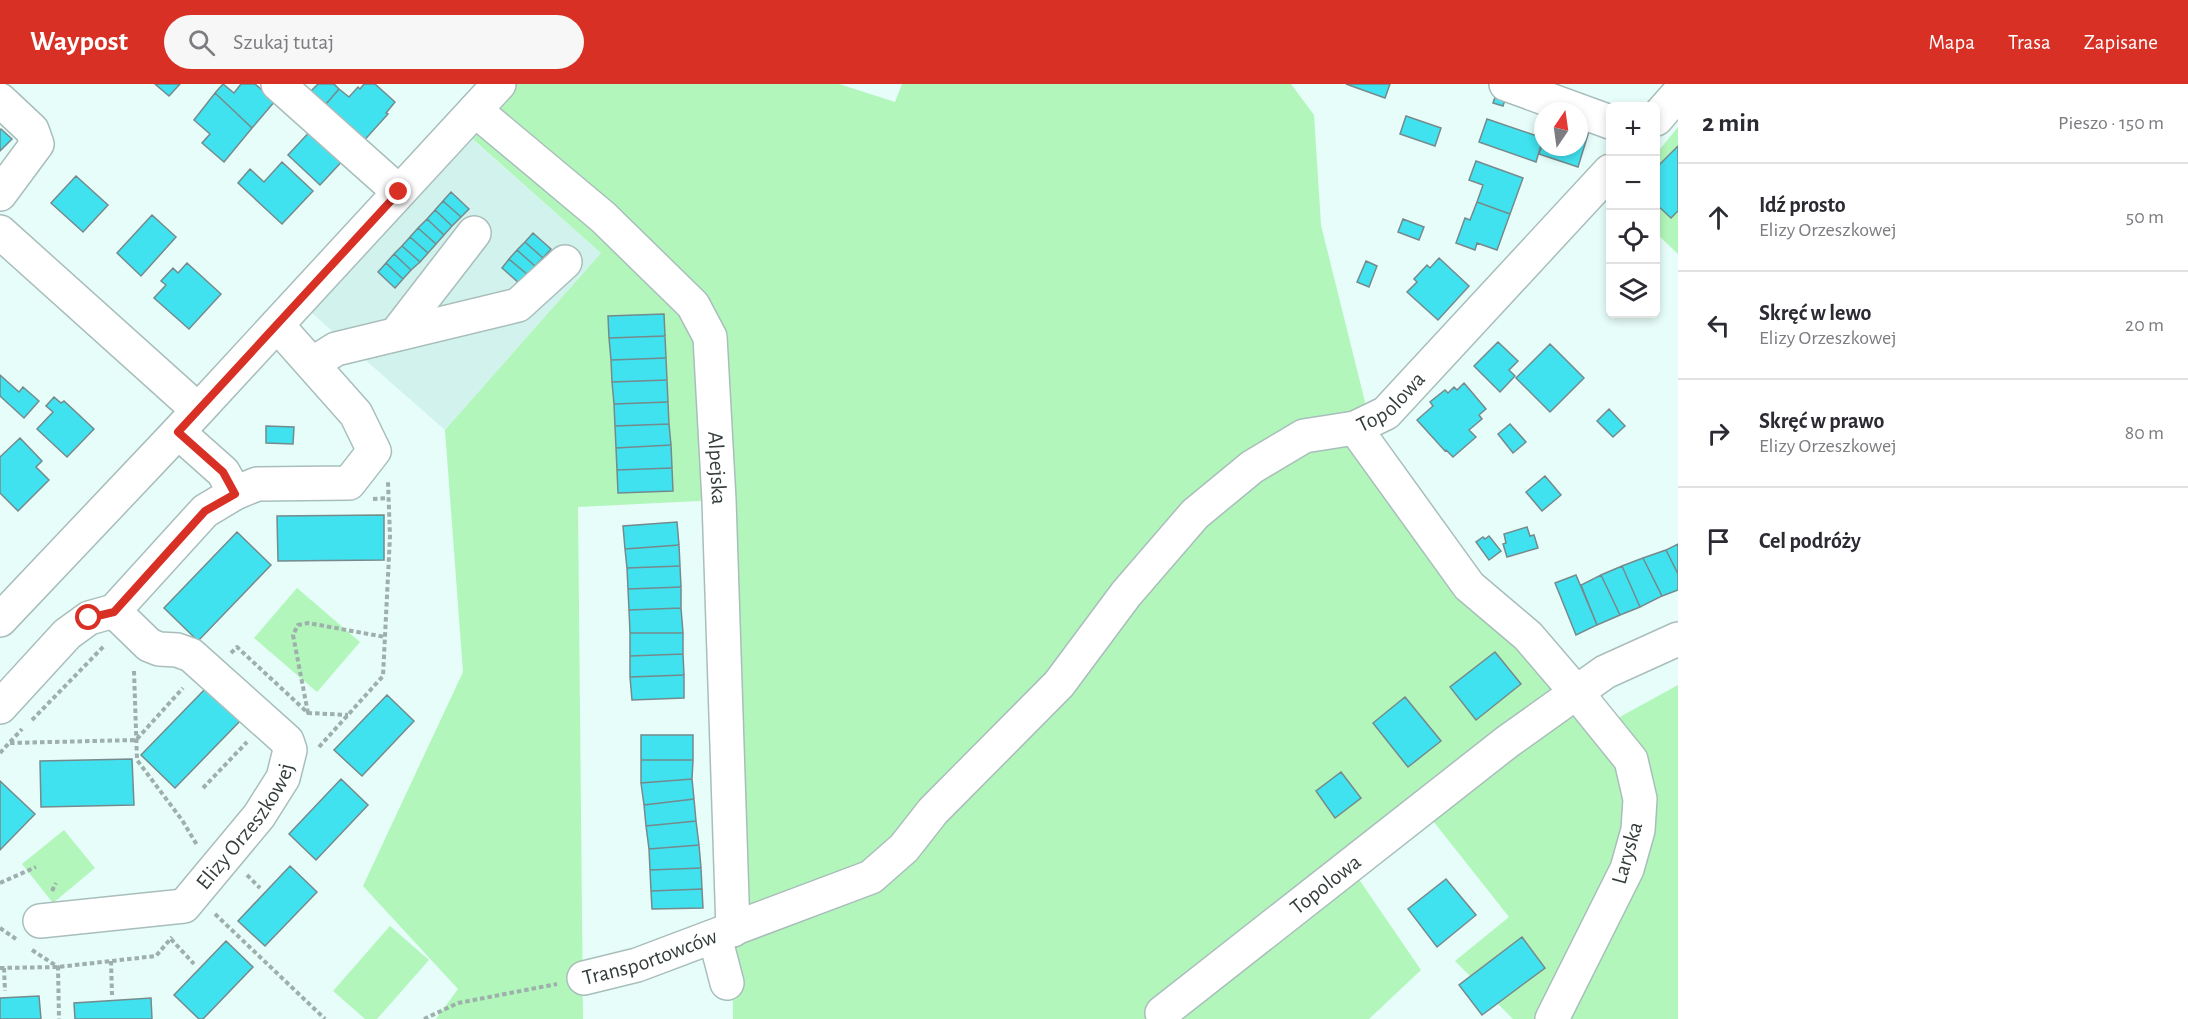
<!DOCTYPE html>
<html lang="pl">
<head>
<meta charset="utf-8">
<style>
	:root { --surface:#fff; --page:#f7f7f7; --text:#2b2b33; --muted:#7c7c81; --line:#e1e1e2; --accent:#d93025 }
	body { margin:0; font-family:"Alegreya Sans",sans-serif; background:var(--page); color:var(--text) }
	.controls { position:absolute; right:18px; top:18px; display:grid; overflow:hidden; border-radius:9px; box-shadow:0 3px 9px #0003 }
	.controls button { width:54px; height:54px; display:grid; place-items:center; padding:0; border:0; border-bottom:2px solid var(--line); background:var(--surface); color:var(--text); font:30px sans-serif }
	.compass { position:absolute; left:1534px; top:18px; width:54px; height:54px; border-radius:50%; background:var(--surface); box-shadow:0 3px 9px #0003; rotate:13deg }
	.stop { position:absolute; width:18px; height:18px; margin:-14px; border:4px solid #d93025; border-radius:50%; background:#fff }
	.stop.end { background:#d93025; border-color:#fff; box-shadow:0 2px 6px #0008 }
	.list { margin:0; padding:0; list-style:none }
	h2 { display:flex; justify-content:space-between; align-items:center; height:78px; margin:0; padding:0 24px; font-size:26px }
	h2 small { font-size:20px; font-weight:400; color:var(--muted) }
	.list li { display:grid; grid-template-columns:39px 1fr auto; gap:18px; align-items:center; box-sizing:border-box; height:108px; padding:0 24px; border-top:2px solid var(--line) }
	.list b { display:block; font-size:22px; white-space:nowrap }
	.list p { margin:0; font-size:20px; white-space:nowrap; color:var(--muted) }
	.list em { font-size:20px; font-style:normal; color:var(--muted) }
	.icon { flex:none; width:33px; height:33px; fill:none; stroke:currentColor; stroke-width:2; stroke-linecap:round; stroke-linejoin:round }
	.map { position:relative; flex:none; width:1678px; height:935px; overflow:hidden }
	header { display:flex; align-items:center; gap:36px; box-sizing:border-box; height:84px; padding:0 30px; background:var(--accent); color:#fff }
	header strong { font-size:28px }
	nav { display:flex; gap:33px; margin-inline-start:auto; font-size:21px }
	.search { width:420px; height:54px; background:var(--page); display:flex; align-items:center; gap:15px; box-sizing:border-box; padding:0 21px; border-radius:33px; color:var(--muted); font-size:22px }
	main { display:flex }
	aside { flex:1; background:var(--surface) }
	.map>svg:first-child { display:block }
</style>
</head>
<body>
<header>
<strong>Waypost</strong>
<div class="search"><svg class="icon" aria-label="search" viewBox="0 0 24 24"><circle cx="10" cy="10" r="6"/><path d="M15 15l6 6"/></svg>Szukaj tutaj</div>
<nav><a>Mapa</a><a>Trasa</a><a>Zapisane</a></nav>
</header>
<main>
<div class="map">
<svg width="1678" height="935" viewBox="0 0 1678 935">
	<rect width="100%" height="100%" fill="#e6fdf9"/>
	<path fill="#d2f2ed" d="M447,33L601,169L445,346L289,209Z"/>
	<path fill="#b2f6bb" d="M515,0H839L895,18L902,0H1291L1314,31L1321,141L1365,318L1364,338L1596,646L1678,601V935H1513L1455,877L1509,833L1426,728L1356,791L1421,886L1369,935H733L727,416H719L578,423L583,935H436L458,905L363,802L463,588L445,346L601,169L468,51Z
		M1678,43V170L1656,149V70Z
		M297,504L360,558L317,608L254,554Z
		M64,746L95,784L53,819L22,780Z
		M390,842L429,876L377,935H365L333,907Z"/>
	<path fill="#41e2ef" stroke="#758a8c" stroke-width="1.5" d="M155,0H180L169,12Z
		M223,0L234,9L241,0H255L275,17L252,44L215,9Z
		M318,0H334L339,5L326,20L311,7Z
		M364,0H375L395,18L386,29L388,30L360,61L324,29L329,23L326,20L339,5L349,13L358,3L360,5Z
		M1346,0H1390L1385,14Z
		M1498,4L1508,7L1503,22L1493,19Z
		M215,9L252,44L224,78L202,59L210,50L194,36Z
		M1406,32L1441,44L1435,62L1400,50Z
		M1487,35L1543,54L1536,78L1479,58Z
		M1579,40L1590,44L1578,83L1539,70L1543,58V63H1579Z
		M315,42L347,72L320,101L288,71Z
		M1,45L12,55L0,67V46Z
		M1678,62V127L1671,134L1656,120V84Z
		M1476,77L1523,94L1510,130L1477,118L1483,101L1469,96Z
		M282,78L313,107L282,140L238,99L250,85L264,98Z
		M76,92L108,121L83,148L51,119Z
		M451,108L469,125L461,133L443,117Z
		M443,117L461,133L452,142L435,126Z
		M1477,118L1510,130L1497,166L1477,159L1475,166L1456,159L1465,134L1470,136Z
		M435,126L452,142L444,151L427,135Z
		M152,131L176,153L141,192L117,169Z
		M427,135L444,151L436,160L418,144Z
		M1403,135L1424,143L1419,156L1398,148Z
		M418,144L436,160L428,169L410,153Z
		M533,149L551,165L543,174L525,158Z
		M410,153L428,169L420,178L402,162Z
		M525,158L543,174L535,182L517,166Z
		M402,162L420,178L411,186L394,170Z
		M517,166L535,182L528,191L509,175Z
		M394,170L411,186L403,195L386,179Z
		M1439,174L1469,202L1438,236L1407,208L1417,198L1414,195L1427,181L1430,184Z
		M509,175L528,191L520,200L502,184Z
		M1366,177L1377,182L1369,203L1357,198Z
		M187,179L221,210L189,245L154,214L166,201L161,197L173,184L178,189Z
		M386,179L403,195L395,204L378,188Z
		M664,230L665,252L609,254L608,232Z
		M665,252L666,274L611,276L609,254Z
		M1498,258L1518,277L1509,286L1515,292L1500,308L1474,282Z
		M1550,260L1584,294L1550,328L1516,294Z
		M666,274L667,296L612,298L611,276Z
		M0,291L19,308L23,303L39,317L24,334L0,312Z
		M667,296L668,318L614,320L612,298Z
		M1464,299L1486,325L1479,331L1482,335L1469,346L1476,353L1453,373L1446,366L1445,367L1417,336L1433,322L1430,318L1445,306L1448,309L1454,303L1457,306Z
		M54,313L61,319L64,317L94,345L67,373L37,345L53,328L46,322Z
		M668,318L669,340L615,342L614,320Z
		M1609,325L1625,342L1613,353L1597,337Z
		M669,340L671,361L616,364L615,342Z
		M1510,340L1526,358L1513,369L1498,350Z
		M266,342L294,343L293,360L266,359Z
		M20,354L42,377L36,383L49,396L18,427L0,409V373Z
		M671,361L672,384L617,386L616,364Z
		M672,384L673,407L618,409L617,386Z
		M1545,392L1561,411L1542,427L1526,408Z
		M384,431V476L278,477L277,432Z
		M677,438L679,461L625,465L623,442Z
		M1527,443L1530,452L1534,451L1538,464L1507,473L1503,460L1506,459L1504,450Z
		M237,448L271,481L198,557L164,524Z
		M1489,452L1501,467L1489,476L1476,458L1483,453L1485,455Z
		M1678,460V490L1666,466Z
		M679,461L680,482L627,484L625,465Z
		M1666,466L1678,490V506L1662,512L1643,474Z
		M1643,474L1662,512L1640,523L1622,482Z
		M680,482L681,503L628,505L627,484Z
		M1622,482L1640,523L1620,531L1601,491Z
		M1576,491L1597,541L1576,551L1555,499Z
		M1601,491L1620,531L1597,541L1581,501Z
		M681,503V524L629,526L628,505Z
		M681,524L683,549H630L629,526Z
		M630,549H683V570L630,572Z
		M1495,568L1521,600L1476,636L1450,603Z
		M683,570L684,591L630,593V572Z
		M684,591V614L632,616L630,593Z
		M206,604L240,637L175,704L141,671Z
		M387,611L414,637L362,692L334,666Z
		M1405,613L1441,657L1408,683L1373,639Z
		M641,651H693V676H641Z
		M132,675L134,721L41,723L40,677Z
		M641,676H693L692,695L641,699Z
		M1341,688L1361,714L1335,734L1316,707Z
		M341,695L368,721L316,776L289,750Z
		M692,695L694,715L644,721L641,699Z
		M0,697L35,730L0,766Z
		M694,715L696,737L646,742L644,721Z
		M696,737L699,761L649,765L646,742Z
		M699,761L701,784L650,786L649,765Z
		M290,782L317,808L265,862L238,837Z
		M701,784L702,805L651,807L650,786Z
		M1446,795L1476,831L1437,863L1408,825Z
		M702,805L703,824L652,825L651,807Z
		M1522,853L1545,884L1482,931L1459,901Z
		M226,857L253,883L203,935H199L174,911Z
		M39,912L41,935H0V914Z
		M151,914L152,935H75L74,919Z"/>
	<g fill="none" stroke-linecap="round" stroke-linejoin="round">
		<defs>
			<g id="minor">
				<path d="M278,0L399,108"/>
				<path d="M1506,0L1610,38"/>
				<path d="M0,16L32,46L37,60L0,110"/>
				<path id="s1" d="M475,26L603,133L693,221L710,253L719,416L733,846"/>
				<path d="M1656,35L1678,10"/>
				<path d="M0,148L198,326"/>
				<path d="M396,250L474,149"/>
				<path d="M312,280L336,265L518,221L565,178"/>
				<path d="M1355,344L1469,502L1528,552L1576,608L1631,676L1640,715L1638,746L1627,785L1552,935"/>
				<path d="M178,348L223,388L235,409"/>
				<path d="M0,536L178,348L499,0"/>
				<path d="M0,623L67,550L89,534L114,527L205,427L235,409L257,400L349,399L374,367L356,330L277,241"/>
				<path id="s2" d="M40,837L184,822L259,732L283,694L290,666L287,657L191,571L177,566L159,565L149,561L114,527"/>
				<path d="M715,853L727,899"/>
				<path id="s3" d="M584,894L637,881L871,793L904,764L933,727L1059,600L1126,510L1195,430L1252,383L1304,352L1355,344L1386,329L1610,87"/>
				<path id="s4" d="M1162,929L1507,658L1605,588L1678,555"/>
			</g>
		</defs>
		<use href="#minor" stroke="#a9bebb" stroke-width="36"/>
		<path stroke="#9eafac" stroke-width="4" stroke-dasharray="4.5 3" stroke-linecap="butt" d="M373,415L388,414
			M231,569L237,563L308,629L348,631
			M134,587L137,676L182,736L197,761
			M308,629L293,551L298,541L308,539L385,553
			M32,636L104,562
			M10,659L136,656L183,604
			M319,663L383,592L390,452L388,398
			M0,669L22,645
			M203,704L247,658
			M247,791L260,804
			M0,799L36,783
			M52,807L56,799
			M215,830L325,935
			M0,844L16,855
			M171,855L194,880
			M32,866L58,883L59,935
			M111,877L112,911
			M0,884L58,883L156,872L172,853
			M4,884L5,907
			M424,935L458,919L557,900"/>
		<use href="#minor" stroke="#fff" stroke-width="33"/>
	</g>
	<g fill="none" stroke-linecap="round" stroke-linejoin="round">
		<path stroke="#d93025" stroke-width="8" d="M89,534L114,528L205,427L235,410L223,388L178,348L399,108"/>
	</g>
	<g text-anchor="middle" dominant-baseline="central" stroke-width="4.5" stroke-linejoin="round" paint-order="stroke">
		<g font-size="22" fill="#343d3c" stroke="#fff">
			<text stroke="none"><textPath href="#s3" startOffset="1023">Topolowa</textPath></text>
			<text stroke="none"><textPath href="#s1" startOffset="460">Alpejska</textPath></text>
			<text stroke="none"><textPath href="#s2" startOffset="246">Elizy Orzeszkowej</textPath></text>
			<text transform="translate(1627 769) rotate(-74)">Laryska</text>
			<text stroke="none"><textPath href="#s4" startOffset="208">Topolowa</textPath></text>
			<text stroke="none"><textPath href="#s3" startOffset="69">Transportowców</textPath></text>
		</g>
	</g>
</svg>
<div class="controls">
<button>+</button>
<button>−</button>
<button><svg class="icon" aria-label="locate" viewBox="0 0 24 24"><circle cx="12" cy="12" r="6"/><path d="M12 2v4M12 18v4M2 12h4M18 12h4"/></svg></button>
<button><svg class="icon" aria-label="layers" viewBox="0 0 24 24"><path d="M12 4l9 5-9 5-9-5zM3 14l9 5 9-5"/></svg></button>
</div>
<svg class="compass" viewBox="-18 -18 36 36"><path d="M0-13l5 13h-10z" fill="#e53935"/><path d="M0 13l5-13h-10z" fill="#7c7c81"/></svg>
<div class="stop" style="left:89px;top:534px"></div>
<div class="stop end" style="left:399px;top:108px"></div>
</div>
<aside>
<h2>2 min<small>Pieszo · 150 m</small></h2>
<ul class="list">
<li><svg class="icon" aria-label="ahead" viewBox="0 0 24 24"><path d="M12 20V5M6 11l6-6 6 6"/></svg><div><b>Idź prosto</b><p>Elizy Orzeszkowej</p></div><em>50 m</em></li>
<li><svg class="icon" aria-label="left" viewBox="0 0 24 24"><path d="M17 20v-9H6M10 6l-5 5 5 5"/></svg><div><b>Skręć w lewo</b><p>Elizy Orzeszkowej</p></div><em>20 m</em></li>
<li><svg class="icon" aria-label="right" viewBox="0 0 24 24"><path d="M7 20v-9h11M14 6l5 5-5 5"/></svg><div><b>Skręć w prawo</b><p>Elizy Orzeszkowej</p></div><em>80 m</em></li>
<li><svg class="icon" aria-label="arrive" viewBox="0 0 24 24"><path d="M6 21V4h12l-3 4 3 4H6"/></svg><div><b>Cel podróży</b></div></li>
</ul>
</aside>
</main>
</body>
</html>
